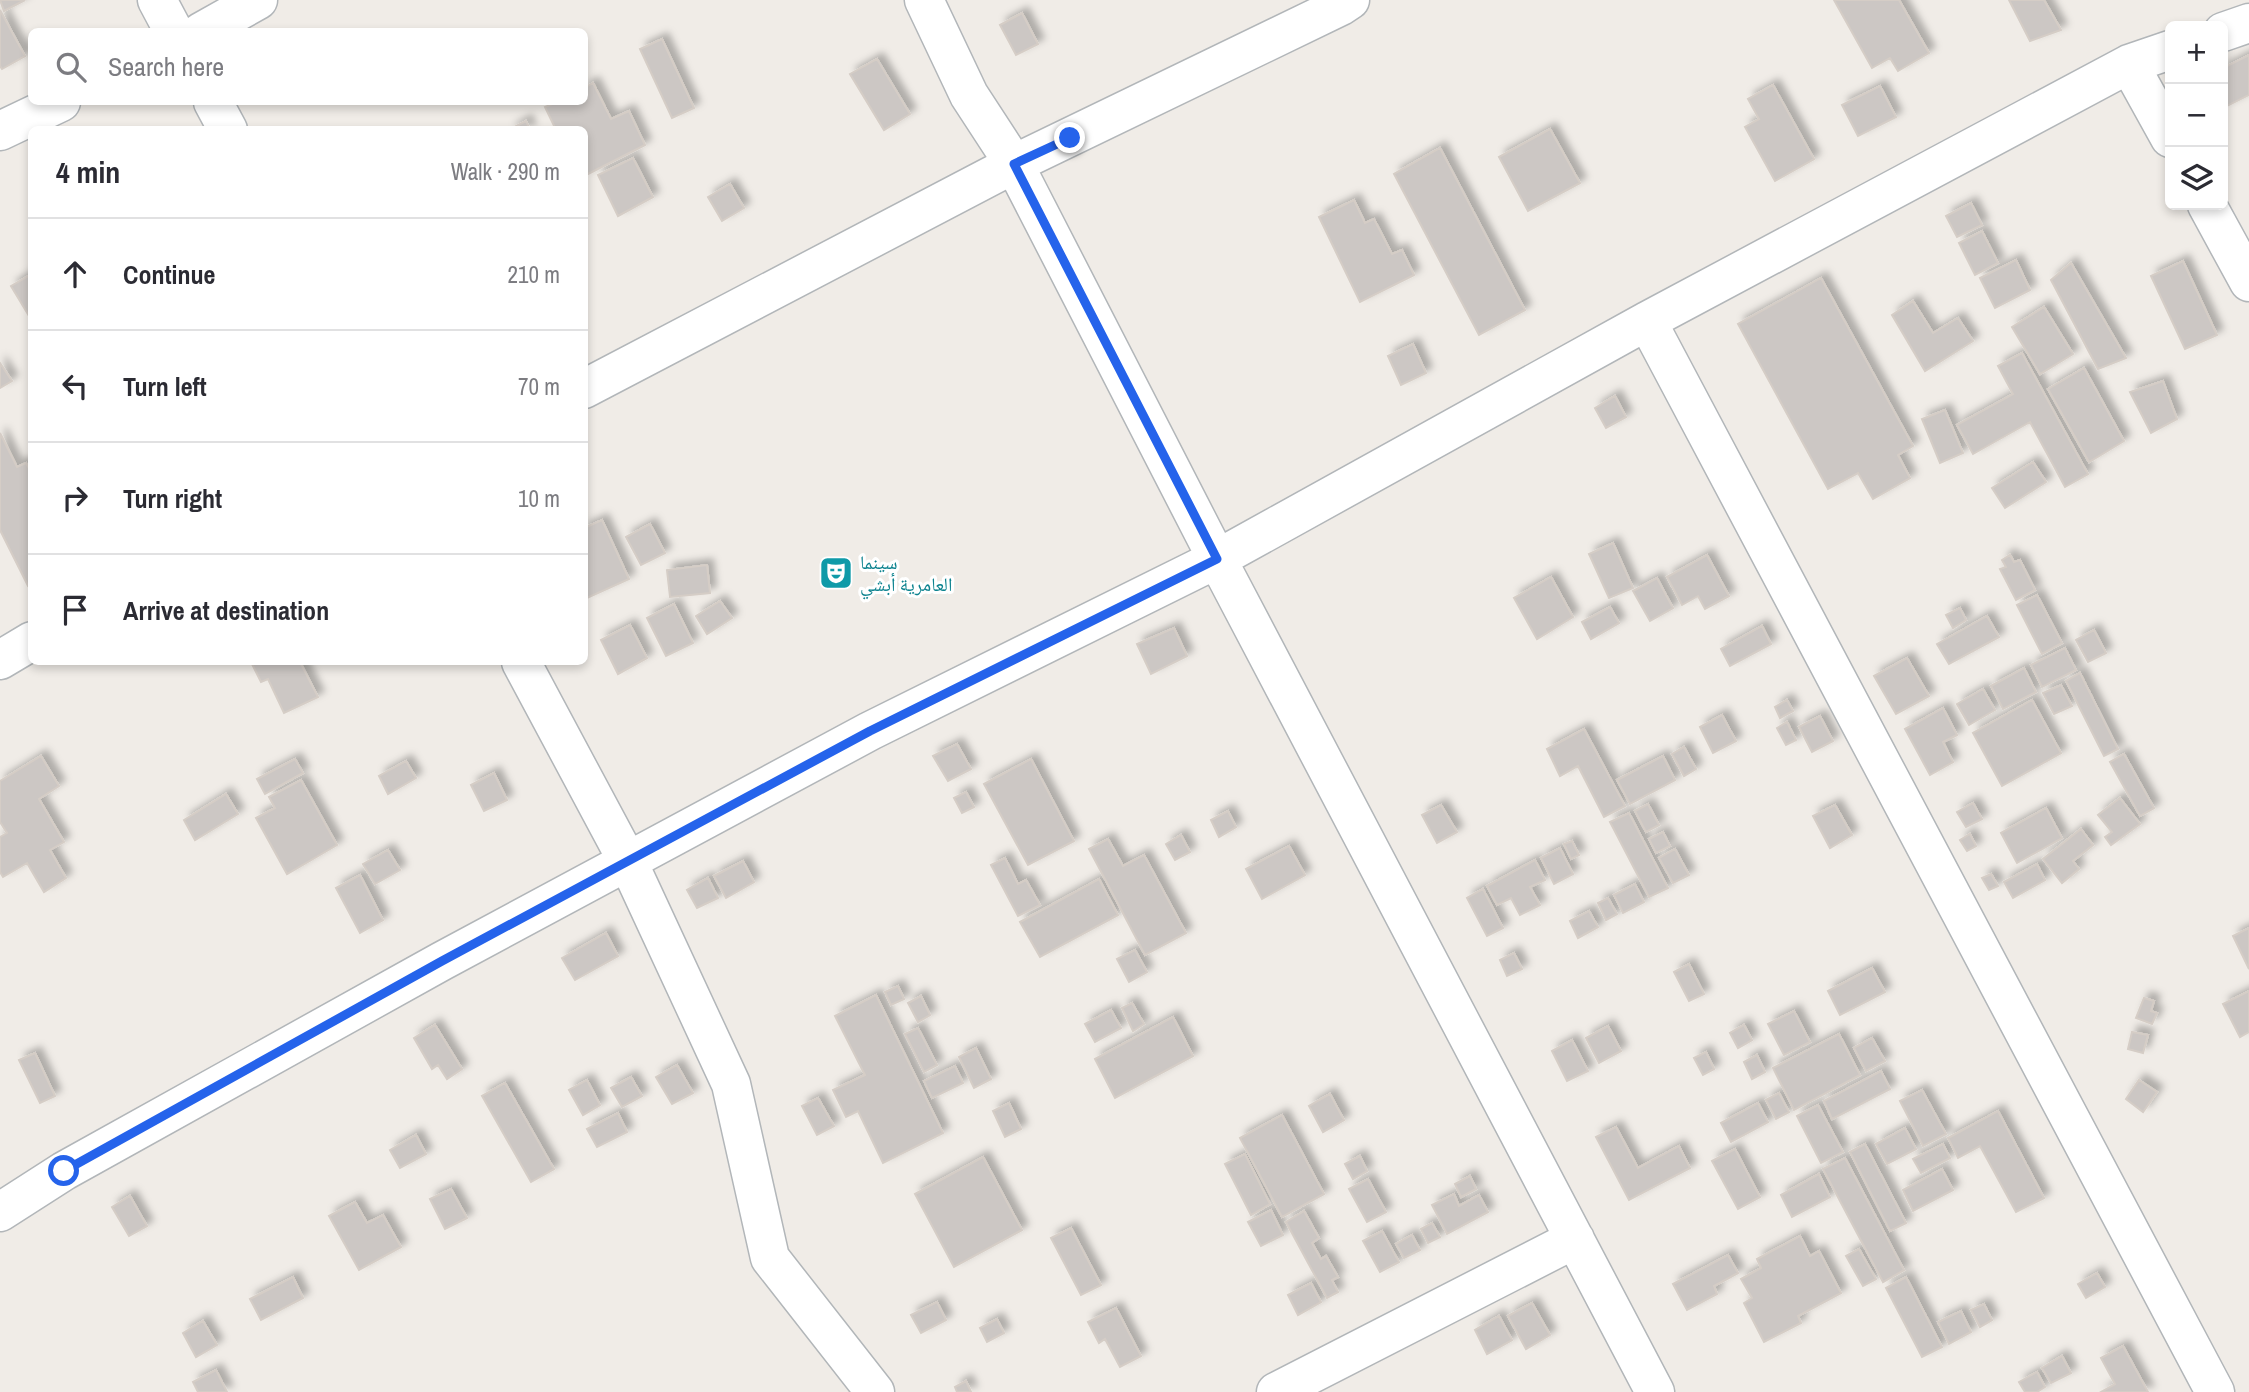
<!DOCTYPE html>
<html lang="en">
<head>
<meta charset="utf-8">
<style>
	:root { --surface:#fff; --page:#f7f7f7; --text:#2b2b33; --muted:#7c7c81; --line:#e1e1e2 }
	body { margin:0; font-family:"Archivo Narrow","Noto Naskh Arabic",sans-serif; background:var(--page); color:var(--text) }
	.controls { position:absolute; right:21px; top:21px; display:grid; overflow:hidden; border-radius:10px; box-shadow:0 4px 10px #0003 }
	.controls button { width:63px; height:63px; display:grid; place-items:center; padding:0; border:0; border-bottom:2px solid var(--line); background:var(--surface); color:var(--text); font:35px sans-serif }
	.stop { position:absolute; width:21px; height:21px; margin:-16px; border:5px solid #2563eb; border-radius:50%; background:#fff }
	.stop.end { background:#2563eb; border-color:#fff; box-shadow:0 2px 7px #0008 }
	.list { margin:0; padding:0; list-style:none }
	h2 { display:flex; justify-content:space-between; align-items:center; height:91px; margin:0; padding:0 28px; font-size:30px }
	h2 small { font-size:23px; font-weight:400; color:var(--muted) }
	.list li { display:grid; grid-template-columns:46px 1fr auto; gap:21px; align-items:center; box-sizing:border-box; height:112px; padding:0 28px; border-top:2px solid var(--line) }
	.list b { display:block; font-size:26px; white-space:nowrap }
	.list em { font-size:23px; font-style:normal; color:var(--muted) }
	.icon { flex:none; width:38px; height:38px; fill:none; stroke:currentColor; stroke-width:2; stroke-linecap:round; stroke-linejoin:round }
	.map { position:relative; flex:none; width:2249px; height:1392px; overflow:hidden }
	.search { position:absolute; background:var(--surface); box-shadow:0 4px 10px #0003; left:28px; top:28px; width:560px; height:77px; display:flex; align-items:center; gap:18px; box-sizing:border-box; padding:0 24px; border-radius:10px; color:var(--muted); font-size:26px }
	.panel { position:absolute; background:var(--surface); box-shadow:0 4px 10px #0003; left:28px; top:126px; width:560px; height:539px; border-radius:10px }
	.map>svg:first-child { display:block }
</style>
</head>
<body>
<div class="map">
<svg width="2249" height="1392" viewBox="0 0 2249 1392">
	<defs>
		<filter id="shadow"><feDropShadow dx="6" dy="-6" stdDeviation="3.5" flood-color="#0004"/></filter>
	</defs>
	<rect width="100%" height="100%" fill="#f0ece7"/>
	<path fill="#ccc7c4" stroke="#d5cdc6" stroke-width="2" filter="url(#shadow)" d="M0,0H25L4,11Z
		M1834,0H1899L1929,53L1898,71L1890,58L1872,68Z
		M2009,0H2044L2061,30L2030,41Z
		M0,10L25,56L2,69L0,66Z
		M1022,13L1038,44L1016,55L1000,25Z
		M662,39L694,108L672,118L640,49Z
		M2249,55V95L2223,108V68Z
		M877,59L910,114L884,130L850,74Z
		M593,83L611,119L629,111L645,145L584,176V130H556L545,107L557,102H584V88Z
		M1773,85L1814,159L1775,181L1745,127L1759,119L1748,99Z
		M1880,86L1896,117L1858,136L1842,105Z
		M526,121L530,130H509Z
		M1550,129L1580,183L1528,211L1499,157Z
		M1440,148L1525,310L1479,335L1394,174Z
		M633,158L653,197L618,216L598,175Z
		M730,184L744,208L722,221L708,197Z
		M1354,200L1365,223L1374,219L1392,254L1402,250L1414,275L1360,302L1319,217Z
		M1971,203L1982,225L1957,237L1946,216Z
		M1982,231L1998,263L1975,275L1959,243Z
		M2016,260L2030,290L1995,308L1980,278Z
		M2183,261L2217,335L2185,349L2151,276Z
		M2071,263L2126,358L2098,369L2051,280Z
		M32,274V321L11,286Z
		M1821,278L1913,446L1898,455L1910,478L1873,499L1858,473L1828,489L1738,324Z
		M1913,301L1933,333L1958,318L1973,341L1925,371L1892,315Z
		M2044,307L2073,354L2040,374L2012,327Z
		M1413,344L1426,373L1401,385L1388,356Z
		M2022,353L2088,474L2065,487L2030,422L1973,454L1957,425L2013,394L1998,366Z
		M0,363L12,381L0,388Z
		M2084,368L2124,441L2089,462L2048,389Z
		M2163,381L2177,419L2151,433L2130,392Z
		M1615,396L1626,417L1606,428L1595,408Z
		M1945,410L1963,453L1940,463L1922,419Z
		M0,433L17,467L26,463L32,474V584L28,586L0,530Z
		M2033,462L2046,482L2005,508L1992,488Z
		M602,520L629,579L587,598L584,592V528Z
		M650,524L665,553L641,565L626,537Z
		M1613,543L1633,588L1609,598L1589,554Z
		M1707,555L1729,596L1705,609L1698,596L1682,605L1667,577Z
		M2010,555L2014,562L2020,560L2035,590L2016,600L2000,569L2006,567L2002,560Z
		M707,565L710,593L670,597L667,570Z
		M1551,577L1573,617L1537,639L1514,598Z
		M1657,578L1673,608L1650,621L1633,591Z
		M2037,595L2062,643L2042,654L2017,605Z
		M720,601L732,618L707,634L696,616Z
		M674,604L693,643L666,656L647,618Z
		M1610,607L1619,623L1591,639L1582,622Z
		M1960,608L1966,620L1953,628L1946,615Z
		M1987,616L1999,637L1949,664L1937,644Z
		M630,625L647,658L618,674L601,640Z
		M1762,626L1771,644L1730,666L1721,649Z
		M1174,628L1187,656L1151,674L1137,644Z
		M2094,630L2106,653L2088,662L2076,640Z
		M2065,648L2076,670L2042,687L2031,665Z
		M1907,658L1929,696L1896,714L1874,676Z
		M251,662H300L318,697L284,713L268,679L261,682Z
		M2024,668L2036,692L2003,709L1991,686Z
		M2080,673L2118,749L2104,756L2066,681Z
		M2061,685L2072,706L2054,714L2043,693Z
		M1983,689L1995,710L1969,725L1957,704Z
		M1787,700L1793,711L1780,718L1775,707Z
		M2032,700L2061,753L2002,786L1973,733Z
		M1943,708L1957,735L1943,742L1953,762L1930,775L1905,729Z
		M1722,715L1736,741L1713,753L1700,727Z
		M1820,716L1833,741L1812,752L1799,727Z
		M1787,722L1796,740L1786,745L1777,728Z
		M1584,729L1625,806L1604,817L1578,766L1560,776L1547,749Z
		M957,744L971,769L948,781L933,756Z
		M1684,747L1696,769L1684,776L1672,754Z
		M2124,754L2154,808L2140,816L2110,762Z
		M41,756L59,786L39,799L64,842L50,850L66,878L44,892L27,863L3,877L0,872V837L7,833L0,822V781Z
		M1663,756L1675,780L1630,804L1617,780Z
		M295,759L303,773L265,794L257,779Z
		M1031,759L1074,841L1028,865L984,784Z
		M406,761L416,778L388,794L379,776Z
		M494,773L507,800L484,811L471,785Z
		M301,780L337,845L287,874L256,818L275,808L269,797Z
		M966,792L974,807L962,813L954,798Z
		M226,794L238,814L195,840L184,820Z
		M2120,798L2140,824L2111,845L2105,837L2112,832L2098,815Z
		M1973,803L1982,819L1966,827L1957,812Z
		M1648,804L1659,825L1646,832L1635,811Z
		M1441,805L1457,832L1437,843L1422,815Z
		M1835,805L1852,835L1830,848L1813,816Z
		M2046,808L2062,838L2017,863L2001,833Z
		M1228,811L1236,827L1219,837L1211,820Z
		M1629,813L1668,888L1649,897L1610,822Z
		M2081,829L2093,845L2073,861L2079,869L2062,883L2043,859Z
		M1663,832L1670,846L1656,853L1649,839Z
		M1970,834L1976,846L1967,851L1960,840Z
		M1181,835L1190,852L1175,860L1166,844Z
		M1108,839L1123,866L1144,855L1186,933L1145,955L1089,849Z
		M1572,841L1579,855L1571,859L1564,844Z
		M1289,846L1305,875L1262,899L1246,869Z
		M1560,848L1573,874L1554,884L1541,858Z
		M1675,849L1689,875L1673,883L1659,858Z
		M388,850L400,870L375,884L363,864Z
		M1005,858L1018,884L1026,880L1040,905L1018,916L991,865Z
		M1535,860L1545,880L1530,887L1540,905L1520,915L1511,898L1497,905L1487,886Z
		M743,861L754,882L726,898L714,876Z
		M2037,864L2045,880L2013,898L2004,882Z
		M1991,874L1998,886L1989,890L1982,878Z
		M360,875L383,920L360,933L336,888Z
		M708,878L718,898L697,908L687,890Z
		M1099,879L1118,915L1040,957L1020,922Z
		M1635,884L1644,902L1623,913L1614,895Z
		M1483,889L1503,928L1487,936L1467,898Z
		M1608,898L1617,914L1606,920L1598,903Z
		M1589,911L1598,927L1578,938L1570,921Z
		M2249,928V969L2233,936Z
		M606,933L618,956L575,980L562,958Z
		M1135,950L1147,972L1129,982L1117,959Z
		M1514,953L1522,969L1507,976L1500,960Z
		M1689,964L1704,994L1689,1001L1674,972Z
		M1872,968L1885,992L1840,1015L1828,991Z
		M898,986L904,999L891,1005L885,992Z
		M2249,991V1032L2240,1037L2223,1004Z
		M876,995L943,1133L883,1163L858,1111L846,1117L833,1090L865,1075L835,1016Z
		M921,996L930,1015L918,1022L908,1003Z
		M2144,998L2154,1001L2151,1011L2157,1013L2152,1024L2136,1018Z
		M1132,1003L1144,1024L1133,1031L1122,1008Z
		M1111,1010L1121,1028L1095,1042L1085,1024Z
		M1794,1011L1810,1042L1784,1055L1768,1024Z
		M1173,1017L1193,1056L1115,1098L1095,1059Z
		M435,1025L462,1069L447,1079L438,1065L432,1069L414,1038Z
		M1744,1025L1752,1040L1738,1048L1730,1033Z
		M1608,1026L1621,1051L1599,1063L1586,1038Z
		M918,1028L937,1065L924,1072L905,1034Z
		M2132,1032L2148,1035L2143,1053L2128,1049Z
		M1839,1034L1860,1075L1794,1110L1773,1068Z
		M1872,1038L1885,1061L1866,1071L1854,1048Z
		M1572,1040L1588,1071L1567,1081L1552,1051Z
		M976,1048L991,1079L974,1088L959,1057Z
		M1706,1052L1714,1069L1703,1075L1694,1058Z
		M35,1053L55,1096L40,1103L19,1060Z
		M1757,1055L1765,1072L1752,1079L1744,1062Z
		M677,1065L693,1093L672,1104L656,1077Z
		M955,1066L963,1083L932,1098L924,1081Z
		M1881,1071L1890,1089L1832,1119L1824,1101Z
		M631,1077L642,1096L622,1107L611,1088Z
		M587,1080L600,1105L583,1115L569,1090Z
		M2139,1080L2157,1092L2143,1112L2126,1099Z
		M505,1083L554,1169L531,1182L482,1096Z
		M1922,1090L1946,1134L1923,1146L1900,1101Z
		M1779,1093L1789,1112L1776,1119L1766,1100Z
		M1330,1094L1344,1120L1323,1132L1309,1106Z
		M818,1098L834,1126L817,1135L802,1106Z
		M1009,1103L1021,1129L1005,1137L993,1111Z
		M1758,1103L1768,1122L1731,1142L1721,1123Z
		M1818,1105L1843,1152L1821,1163L1797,1116Z
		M1998,1111L2044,1198L2016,1212L1980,1146L1958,1158L1948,1138Z
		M618,1113L627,1132L597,1147L587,1129Z
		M1282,1115L1324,1194L1282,1217L1240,1138Z
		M1616,1127L1638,1168L1679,1146L1690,1168L1629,1200L1596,1137Z
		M1905,1128L1916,1149L1887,1164L1876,1144Z
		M416,1135L426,1154L400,1168L390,1150Z
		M1865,1144L1906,1223L1890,1231L1850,1152Z
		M1943,1144L1950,1158L1921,1173L1913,1159Z
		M1735,1149L1760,1197L1738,1209L1712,1161Z
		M1245,1154L1270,1204L1251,1215L1225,1164Z
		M1360,1156L1367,1171L1353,1179L1345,1164Z
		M983,1157L1022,1230L954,1267L915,1194Z
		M1845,1158L1904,1270L1883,1282L1823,1169Z
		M1942,1169L1953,1190L1913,1211L1903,1190Z
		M1819,1174L1830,1197L1792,1217L1781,1195Z
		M1470,1176L1476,1189L1461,1197L1455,1184Z
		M1368,1179L1386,1212L1367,1222L1349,1189Z
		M451,1189L467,1218L445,1229L430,1199Z
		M1454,1194L1459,1206L1479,1195L1488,1212L1447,1234L1432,1205Z
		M130,1196L147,1226L129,1236L112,1207Z
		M355,1202L367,1223L383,1215L401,1247L359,1270L329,1216Z
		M1271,1210L1283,1235L1261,1246L1248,1222Z
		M1304,1211L1319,1238L1312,1243L1321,1259L1326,1256L1338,1277L1332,1280L1338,1292L1327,1298L1286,1222Z
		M1432,1223L1440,1237L1428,1243L1421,1229Z
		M1071,1228L1101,1285L1081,1295L1051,1238Z
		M1382,1231L1399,1262L1380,1272L1363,1241Z
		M1412,1235L1420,1250L1404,1258L1396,1244Z
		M1800,1236L1810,1256L1819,1251L1841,1293L1798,1316L1801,1323L1764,1342L1744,1303L1752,1298L1741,1279L1761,1268L1757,1259Z
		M1859,1249L1876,1279L1863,1286L1846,1256Z
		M1728,1255L1738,1273L1714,1286L1717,1294L1687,1310L1673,1284Z
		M2097,1273L2105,1287L2086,1298L2078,1284Z
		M293,1277L303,1298L261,1320L250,1299Z
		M1906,1277L1942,1347L1922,1357L1886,1288Z
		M1311,1283L1321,1302L1298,1315L1288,1295Z
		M937,1302L946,1320L921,1333L911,1315Z
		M1532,1303L1550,1335L1526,1349L1508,1316Z
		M1984,1304L1992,1320L1980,1327L1971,1310Z
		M1116,1308L1141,1356L1120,1367L1105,1339L1099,1343L1088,1322Z
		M1961,1311L1971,1332L1949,1344L1938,1322Z
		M1499,1316L1512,1340L1487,1354L1475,1330Z
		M997,1319L1004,1333L987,1342L980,1328Z
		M203,1321L217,1345L196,1357L183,1333Z
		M2123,1346L2148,1392H2101L2115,1384L2101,1358Z
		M2062,1356L2071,1373L2051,1383L2042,1368Z
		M216,1370L227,1392H198L193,1382Z
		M2037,1372L2045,1387L2037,1392H2025L2019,1382Z
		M966,1381L971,1392H957L955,1387Z"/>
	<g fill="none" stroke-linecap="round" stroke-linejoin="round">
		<defs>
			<path id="minor" d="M157,0L174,32
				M1350,0L1341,6L1014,164L1217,559L1655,1392
				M201,32L258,0
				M2223,32L2249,23
				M2129,64L2170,138
				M213,102L228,130
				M0,131L61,102
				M2207,205L2249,282
				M1647,321L2215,1392
				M584,389L1014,164L969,95L924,0
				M0,660L32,641
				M521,662L628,862L731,1084L770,1258L875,1392
				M0,1212L64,1171L442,961L870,731L1217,559L1647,321L2129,64L2170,50
				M1276,1392L1575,1239"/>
		</defs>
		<use href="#minor" stroke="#b2b6b9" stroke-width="41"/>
		<use href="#minor" stroke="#fff" stroke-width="38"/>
	</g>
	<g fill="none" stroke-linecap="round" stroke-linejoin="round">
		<path stroke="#2563eb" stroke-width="9" d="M64,1171L442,961L870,731L1217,559L1014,164L1070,138"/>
	</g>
	<defs>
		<symbol id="theatre-square" viewBox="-11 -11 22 22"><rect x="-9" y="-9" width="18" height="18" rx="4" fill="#0f9aa8" stroke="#fff"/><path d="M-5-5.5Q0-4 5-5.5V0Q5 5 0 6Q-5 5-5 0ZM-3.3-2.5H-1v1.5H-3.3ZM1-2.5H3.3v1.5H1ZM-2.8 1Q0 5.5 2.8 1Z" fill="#fff"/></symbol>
	</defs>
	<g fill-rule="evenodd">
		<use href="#theatre-square" x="817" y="554" width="38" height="38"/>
	</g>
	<g text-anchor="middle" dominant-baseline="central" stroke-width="6" stroke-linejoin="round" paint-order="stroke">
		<g font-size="19" fill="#0d838f" stroke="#fff" text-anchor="start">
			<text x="860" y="562">سينما<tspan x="860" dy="22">العامرية أبشي</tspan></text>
		</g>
	</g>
</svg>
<div class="controls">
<button>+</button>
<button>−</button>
<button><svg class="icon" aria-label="layers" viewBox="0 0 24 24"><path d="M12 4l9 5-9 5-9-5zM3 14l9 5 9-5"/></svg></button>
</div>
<div class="stop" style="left:64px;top:1171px"></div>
<div class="stop end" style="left:1070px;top:138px"></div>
<div class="search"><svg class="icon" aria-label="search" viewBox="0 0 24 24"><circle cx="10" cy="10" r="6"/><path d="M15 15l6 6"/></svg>Search here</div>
<section class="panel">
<h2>4 min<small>Walk · 290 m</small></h2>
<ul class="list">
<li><svg class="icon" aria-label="ahead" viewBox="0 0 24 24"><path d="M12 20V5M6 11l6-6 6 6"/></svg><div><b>Continue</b></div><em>210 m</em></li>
<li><svg class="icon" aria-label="left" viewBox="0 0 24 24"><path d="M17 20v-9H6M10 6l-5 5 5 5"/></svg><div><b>Turn left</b></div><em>70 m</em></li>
<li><svg class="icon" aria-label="right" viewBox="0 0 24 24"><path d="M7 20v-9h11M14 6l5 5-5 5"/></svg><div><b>Turn right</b></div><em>10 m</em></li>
<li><svg class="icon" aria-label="arrive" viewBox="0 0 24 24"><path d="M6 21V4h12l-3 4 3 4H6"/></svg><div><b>Arrive at destination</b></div></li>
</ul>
</section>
</div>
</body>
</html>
